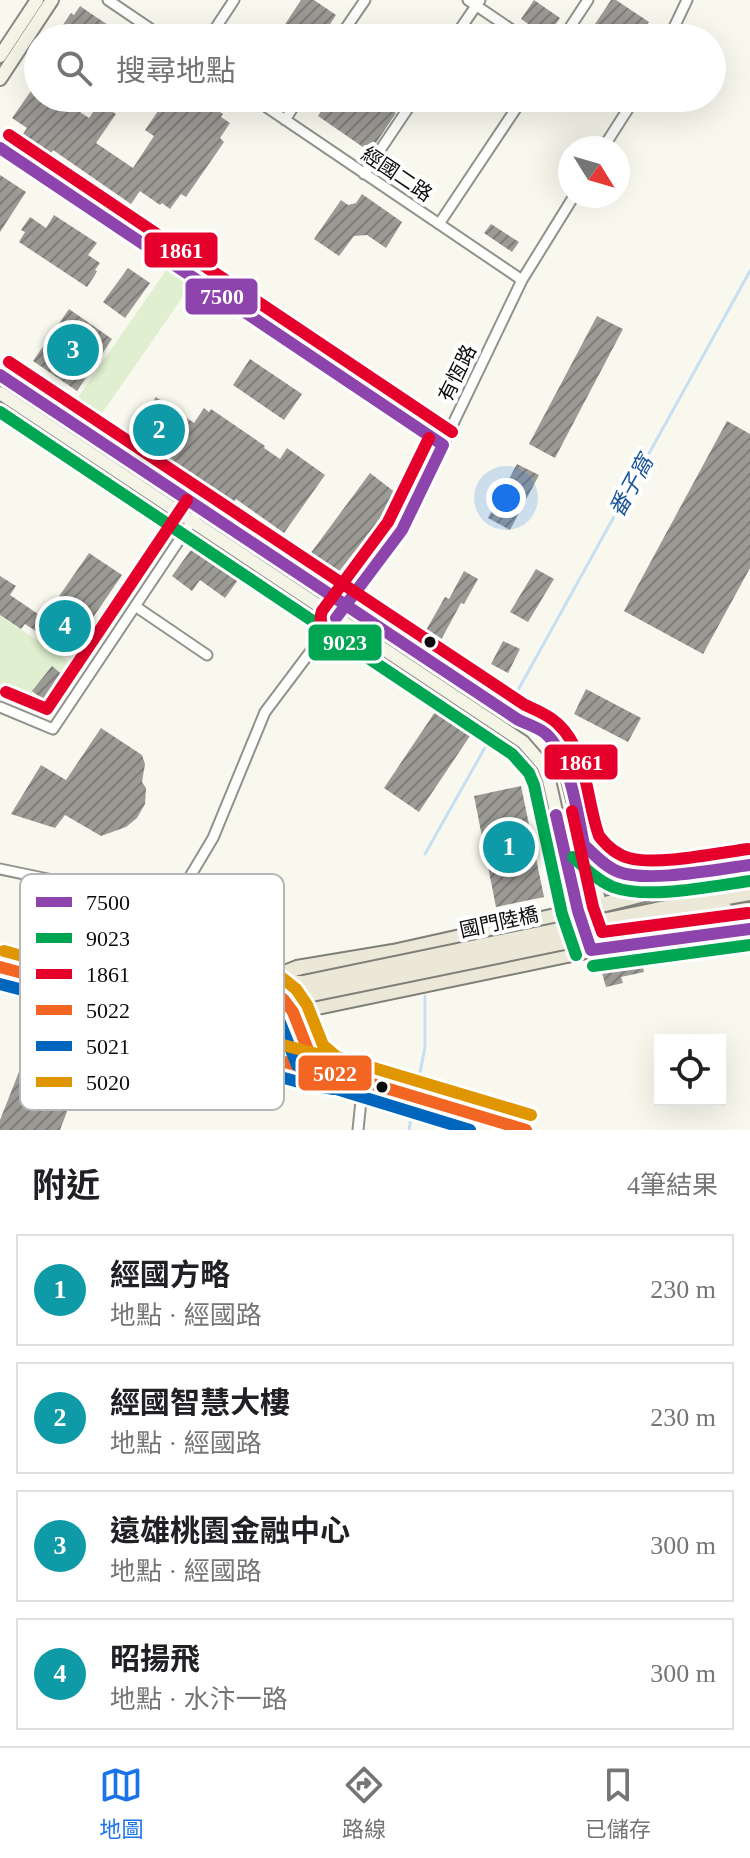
<!DOCTYPE html>
<html lang="zh-TW">
<head>
<meta charset="utf-8">
<style>
	:root { --surface:#fff; --page:#f6f6f6; --text:#202124; --muted:#757577; --line:#e0e0e0; --accent:#1a73e8 }
	body { margin:0; font-family:"Times New Roman","Noto Sans TC",serif; background:var(--page); color:var(--text) }
	.controls { position:absolute; right:24px; bottom:24px; display:grid; overflow:hidden; border-radius:0px; box-shadow:0 8px 32px #0002 }
	.controls button { width:72px; height:72px; display:grid; place-items:center; padding:0; border:0; border-bottom:2px solid var(--line); background:var(--surface); color:var(--text); font:40px sans-serif }
	.compass { position:absolute; left:558px; top:136px; width:72px; height:72px; border-radius:50%; background:var(--surface); box-shadow:0 8px 32px #0002; rotate:127deg }
	.you { position:absolute; left:506px; top:498px; width:28px; height:28px; margin:-20px; border:6px solid #fff; border-radius:50%; background:#1a73e8; box-shadow:0 0 0 12px #1a73e833 }
	.badge { display:grid; place-items:center; width:52px; height:52px; border-radius:50%; background:var(--accent); color:#fff; font-size:26px; font-weight:700 }
	.pin { position:absolute; translate:-50% -50%; border:4px solid #fff; box-shadow:0 2px 8px #0006 }
	.list { margin:0; padding:0; list-style:none }
	h2 { display:flex; justify-content:space-between; align-items:center; height:104px; margin:0; padding:0 32px; font-size:34px }
	h2 small { font-size:26px; font-weight:400; color:var(--muted) }
	.list li { display:grid; grid-template-columns:52px 1fr auto; gap:24px; align-items:center; box-sizing:border-box; height:112px; margin:0 16px 16px; padding:0 16px; border:2px solid var(--line); border-radius:0px }
	.list b { display:block; font-size:30px; white-space:nowrap }
	.list p { margin:0; font-size:26px; white-space:nowrap; color:var(--muted) }
	.list em { font-size:26px; font-style:normal; color:var(--muted) }
	.icon { flex:none; width:44px; height:44px; fill:none; stroke:currentColor; stroke-width:2; stroke-linecap:round; stroke-linejoin:round }
	.map { position:relative; flex:none; width:750px; height:1130px; overflow:hidden }
	.search { position:absolute; background:var(--surface); box-shadow:0 8px 32px #0002; left:24px; right:24px; top:24px; height:88px; display:flex; align-items:center; gap:20px; box-sizing:border-box; padding:0 28px; border-radius:44px; color:var(--muted); font-size:30px }
	.sheet { height:616px; background:var(--surface) }
	nav { display:flex; justify-content:space-around; align-items:center; box-sizing:border-box; height:112px; border-top:2px solid var(--line); background:var(--surface); font-size:22px; color:var(--muted) }
	nav a { display:grid; justify-items:center; gap:4px }
	nav .on { color:var(--accent) }
	.map>svg:first-child { display:block }
</style>
</head>
<body>
<div class="map">
<svg width="750" height="1130" viewBox="0 0 750 1130">
	<defs>
		<pattern id="building-hatch" width="6" height="6" patternUnits="userSpaceOnUse" patternTransform="scale(2)"><rect width="6" height="6" fill="#9c9a95"/><path d="M-1 1l2-2M0 6l6-6M5 7l2-2" fill="none" stroke="#7d7c78"/></pattern>
	</defs>
	<rect width="100%" height="100%" fill="#f9f8ee"/>
	<path fill="#dfefcf" d="M167,269L191,285L94,425L70,409Z
		M0,616L78,667C47,713 53,716 0,695Z"/>
	<g fill="none" stroke-linecap="round" stroke-linejoin="round">
		<path stroke="#c6dff2" stroke-width="3" d="M512,701L750,271
			M425,854L496,728
			M70,900L90,971
			M417,1088L425,1047V996
			M409,1130L413,1106"/>
	</g>
	<path fill="url(#building-hatch)" d="M301,0H314L336,15L321,38H276Z
		M534,0L560,18L547,37L521,19Z
		M611,0H616L649,22L638,38H597L589,33Z
		M80,6L96,17L128,38H54L71,13L74,15Z
		M38,81V98H59L89,118L99,103L116,114L96,143L133,168L154,136L145,130L167,98H200L223,114L221,117L230,123L220,138L224,142L186,197L181,194L170,209L162,203L160,205L140,191L131,204L53,150L49,156L21,137L27,128L12,118Z
		M330,98H353L370,110L377,100L396,113L370,152L318,116Z
		M0,175L26,192L0,232Z
		M362,194L402,222L386,248L367,235L354,236L339,256L314,239L341,200L348,205L356,203Z
		M54,215L97,243L88,255L100,263L95,270L97,271L95,275L87,287L19,242L25,232L21,230L30,217L46,228Z
		M491,224L519,242L512,252L484,233Z
		M128,268L150,283L125,318L103,302Z
		M69,309L112,339L77,391L33,361Z
		M597,316L623,329L555,458L529,444Z
		M250,359L302,394L284,420L233,385Z
		M156,397L194,423L204,408L209,412L211,409L265,446L264,448L280,459L287,448L325,475L284,533L236,499L231,506L127,438Z
		M727,421L750,434V568L703,654L624,611Z
		M517,464L539,475L510,530L488,518Z
		M370,473L396,493L377,523L337,574L310,554Z
		M203,544L243,573L225,598L200,580L192,591L172,576L193,547Z
		M89,553L122,575L92,619L94,621L72,655L25,624L21,629L0,615V576L16,586L10,595L44,618Z
		M536,569L554,579L528,622L510,612Z
		M464,571L478,579L464,604L461,603L441,640L425,632L445,597L449,599Z
		M503,641L520,649L508,673L491,664Z
		M52,666L66,678L47,702L32,691Z
		M586,689L641,718L628,742L574,714Z
		M437,709L472,733L419,812L384,788Z
		M101,728L142,755L145,764L142,782L146,788L145,804L137,818L126,827L101,836L65,815L55,828L11,814L41,765L66,780Z
		M521,786L544,897L496,907L474,796Z
		M642,963L644,972L621,977L623,983L606,987L600,966Z
		M28,1049L83,1070L60,1130H0V1120Z"/>
	<g fill="none" stroke-linecap="round" stroke-linejoin="round">
		<defs>
			<path id="street" d="M108,0L164,38
				M468,0L524,38
				M209,38L234,0
				M339,38L365,0
				M454,38L480,0
				M563,38L588,0
				M669,38L687,0
				M253,98L522,280
				M614,98L629,108
				M285,120L299,98
				M0,148L443,445
				M603,148L635,98
				M364,174L415,98
				M439,224L523,98
				M135,606L207,655
				M0,707L53,729L200,509
				M0,869L72,884L153,935
				M264,984L284,1000L293,1012L310,1055L329,1071
				M140,1016L149,945L213,838L265,712L402,530L522,280L574,196
				M183,1033L314,1070L329,1071L526,1130
				M358,1130L363,1081"/>
			<path id="secondary" d="M0,56L37,0
				M0,79L52,0
				M0,375L517,719L547,734L562,757L600,904
				M0,393L523,742L543,765L549,780L580,918
				M584,845C595,855 606,866 620,872C643,882 700,871 727,868"/>
			<path id="primary" d="M0,967L99,992L143,996L195,993L262,982L303,983
				M0,980L103,1007L179,1032L293,1012L591,950L750,929
				M262,982L297,968L393,952L578,911L750,867
				M131,1010L180,1013L307,995"/>
			<path id="highway" d="M694,898L750,881
				M725,909L750,911"/>
		</defs>
		<use href="#street" stroke="#92928d" stroke-width="13"/>
		<use href="#secondary" stroke="#898884" stroke-width="16"/>
		<use href="#primary" stroke="#7f7f7a" stroke-width="18"/>
		<use href="#highway" stroke="#7f7f7a" stroke-width="20"/>
		<use href="#street" stroke="#fefefc" stroke-width="9"/>
		<use href="#secondary" stroke="#f4f4e7" stroke-width="12"/>
		<use href="#primary" stroke="#ebe8d8" stroke-width="14"/>
		<use href="#highway" stroke="#e8dfd4" stroke-width="16"/>
		<defs>
			<path id="primary-bridge" d="M303,983L656,910L750,893
				M307,995L725,909"/>
		</defs>
		<use href="#primary-bridge" stroke="#7f7f7a" stroke-width="18" stroke-linecap="butt"/>
		<use href="#primary-bridge" stroke="#ebe8d8" stroke-width="14"/>
		<defs>
			<path id="bus-1" d="M0,148L443,445
				M0,375L517,719C526,724 537,727 545,733C569,752 578,816 584,845
				M336,618L402,530L443,445
				M556,815L578,911L591,950
				M584,845C594,854 605,867 619,872C648,883 718,869 750,865
				M591,950L750,929"/>
			<path id="bus-2" d="M0,412L512,754L529,773L534,785L562,914L576,955
				M573,857C585,868 598,881 613,887C648,900 713,886 750,881
				M593,966L750,945"/>
			<path id="bus-3" d="M9,135L452,432
				M9,362L525,705C536,710 549,715 558,724C588,752 586,800 599,836C606,845 617,855 629,858C656,866 718,853 748,849
				M338,638C327,631 317,626 322,611L388,522L429,438
				M6,692L47,709L187,500
				M572,811L593,907L602,932L748,913"/>
			<path id="bus-4" d="M0,967C32,975 70,988 102,992C156,999 208,991 262,982L284,1000L293,1012L310,1055L329,1071L526,1130
				M104,1007L199,1039L314,1070L335,1073"/>
			<path id="bus-5" d="M0,984C32,992 64,1002 97,1008C151,1017 204,1008 257,999L272,1011L279,1020L297,1065L320,1084L470,1130
				M99,1022L195,1054L310,1085L333,1089"/>
			<path id="bus-6" d="M4,951C49,963 96,979 143,980C182,981 221,973 259,966L271,969L296,989L307,1005L323,1045L337,1057L531,1115
				M109,992L204,1024L317,1054L337,1057"/>
		</defs>
		<use href="#bus-1" stroke="#fff" stroke-width="18"/>
		<use href="#bus-2" stroke="#fff" stroke-width="18"/>
		<use href="#bus-3" stroke="#fff" stroke-width="18"/>
		<use href="#bus-4" stroke="#fff" stroke-width="18"/>
		<use href="#bus-5" stroke="#fff" stroke-width="18"/>
		<use href="#bus-6" stroke="#fff" stroke-width="18"/>
		<use href="#bus-1" stroke="#8e44ad" stroke-width="12"/>
		<use href="#bus-2" stroke="#00a651" stroke-width="12"/>
		<use href="#bus-3" stroke="#e4002b" stroke-width="12"/>
		<use href="#bus-4" stroke="#f26522" stroke-width="12"/>
		<use href="#bus-5" stroke="#0065bd" stroke-width="12"/>
		<use href="#bus-6" stroke="#df9601" stroke-width="12"/>
	</g>
	<g fill="#0b0b0b" stroke="#fff" stroke-width="3">
		<circle cx="430" cy="642" r="7"/>
		<circle cx="382" cy="1087" r="7"/>
	</g>
	<g text-anchor="middle" dominant-baseline="central" stroke-width="8" stroke-linejoin="round" paint-order="stroke">
		<g font-size="20" fill="#0b0b0b" stroke="#fff">
			<text transform="translate(397 174) rotate(34)">經國二路</text>
			<text transform="translate(457 373) rotate(-64)">有恆路</text>
			<text transform="translate(499 922) rotate(-12)">國門陸橋</text>
		</g>
		<g font-size="22" font-style="italic" fill="#195498" stroke="#fff">
			<text transform="translate(631 486) rotate(-61)">番子窩</text>
		</g>
	</g>
	<rect x="20" y="874" width="264" height="236" rx="12" fill="#fff" stroke="#b6b6b6" stroke-width="2"/>
	<rect x="36" y="897" width="36" height="10" fill="#8e44ad"/>
	<rect x="36" y="933" width="36" height="10" fill="#00a651"/>
	<rect x="36" y="969" width="36" height="10" fill="#e4002b"/>
	<rect x="36" y="1005" width="36" height="10" fill="#f26522"/>
	<rect x="36" y="1041" width="36" height="10" fill="#0065bd"/>
	<rect x="36" y="1077" width="36" height="10" fill="#df9601"/>
	<g font-size="22" fill="#0b0b0b">
		<text x="86" y="910">7500</text>
		<text x="86" y="946">9023</text>
		<text x="86" y="982">1861</text>
		<text x="86" y="1018">5022</text>
		<text x="86" y="1054">5021</text>
		<text x="86" y="1090">5020</text>
	</g>
	<g stroke="#fff" stroke-width="3">
		<rect x="143" y="231" width="76" height="38" rx="8" fill="#e4002b"/>
		<rect x="184" y="277" width="75" height="39" rx="8" fill="#8e44ad"/>
		<rect x="307" y="623" width="76" height="39" rx="8" fill="#00a651"/>
		<rect x="543" y="743" width="76" height="38" rx="8" fill="#e4002b"/>
		<rect x="297" y="1054" width="76" height="38" rx="8" fill="#f26522"/>
	</g>
	<g font-size="22" text-anchor="middle" font-weight="bold" fill="#fff">
		<text x="181" y="258">1861</text>
		<text x="222" y="304">7500</text>
		<text x="345" y="650">9023</text>
		<text x="581" y="770">1861</text>
		<text x="335" y="1081">5022</text>
	</g>
</svg>
<div class="controls">
<button><svg class="icon" aria-label="locate" viewBox="0 0 24 24"><circle cx="12" cy="12" r="6"/><path d="M12 2v4M12 18v4M2 12h4M18 12h4"/></svg></button>
</div>
<svg class="compass" viewBox="-18 -18 36 36"><path d="M0-13l5 13h-10z" fill="#e53935"/><path d="M0 13l5-13h-10z" fill="#757577"/></svg>
<div class="you"></div>
<div class="pin badge" style="left:509px;top:847px;background:#0f9aa8">1</div>
<div class="pin badge" style="left:159px;top:430px;background:#0f9aa8">2</div>
<div class="pin badge" style="left:73px;top:350px;background:#0f9aa8">3</div>
<div class="pin badge" style="left:65px;top:626px;background:#0f9aa8">4</div>
<div class="search"><svg class="icon" aria-label="search" viewBox="0 0 24 24"><circle cx="10" cy="10" r="6"/><path d="M15 15l6 6"/></svg>搜尋地點</div>
</div>
<section class="sheet">
<h2>附近<small>4筆結果</small></h2>
<ul class="list">
<li><span class="badge" style="background:#0f9aa8">1</span><div><b>經國方略</b><p>地點 · 經國路</p></div><em>230 m</em></li>
<li><span class="badge" style="background:#0f9aa8">2</span><div><b>經國智慧大樓</b><p>地點 · 經國路</p></div><em>230 m</em></li>
<li><span class="badge" style="background:#0f9aa8">3</span><div><b>遠雄桃園金融中心</b><p>地點 · 經國路</p></div><em>300 m</em></li>
<li><span class="badge" style="background:#0f9aa8">4</span><div><b>昭揚飛</b><p>地點 · 水汴一路</p></div><em>300 m</em></li>
</ul>
</section>
<nav>
<a class="on"><svg class="icon" aria-label="map" viewBox="0 0 24 24"><path d="M3 6l6-2 6 2 6-2v14l-6 2-6-2-6 2zM9 4v14M15 6v14"/></svg>地圖</a>
<a><svg class="icon" aria-label="directions" viewBox="0 0 24 24"><path d="M12 3l9 9-9 9-9-9zM9 14v-3h6M13 9l2 2-2 2"/></svg>路線</a>
<a><svg class="icon" aria-label="saved" viewBox="0 0 24 24"><path d="M7 4h10v16l-5-4-5 4z"/></svg>已儲存</a>
</nav>
</body>
</html>
